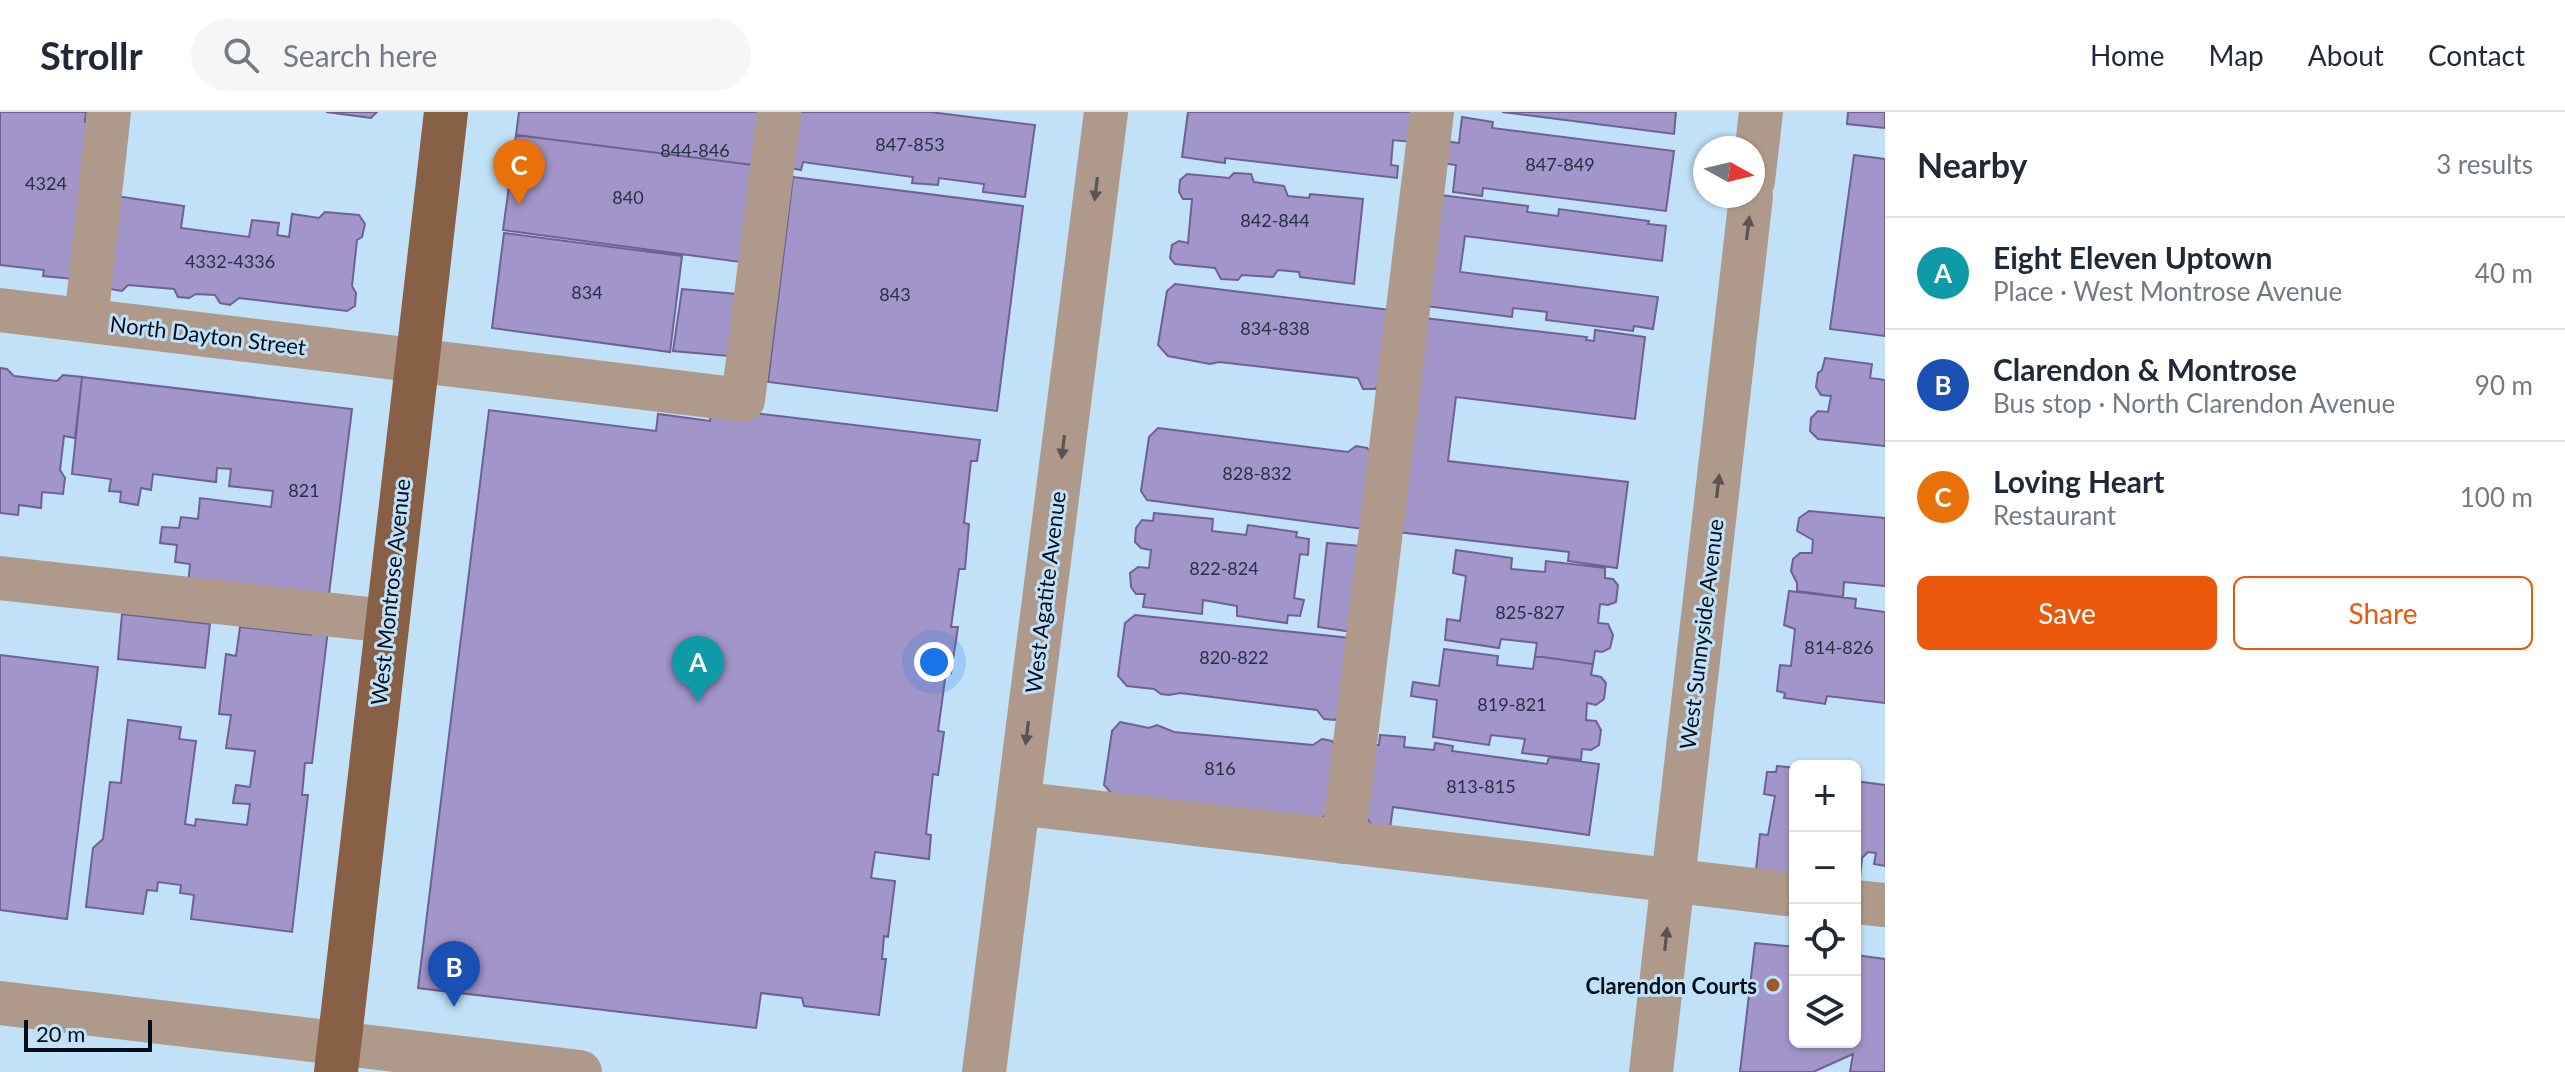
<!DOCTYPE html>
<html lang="en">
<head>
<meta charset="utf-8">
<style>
	:root { --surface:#fff; --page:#f6f6f7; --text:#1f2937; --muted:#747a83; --line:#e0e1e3; --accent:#ea580c }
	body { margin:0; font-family:Lato,sans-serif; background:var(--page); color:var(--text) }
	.controls { position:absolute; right:24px; bottom:24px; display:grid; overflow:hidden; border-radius:12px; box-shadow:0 2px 6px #0004 }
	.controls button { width:72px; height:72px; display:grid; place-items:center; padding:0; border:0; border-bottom:2px solid var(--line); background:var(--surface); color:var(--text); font:40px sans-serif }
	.compass { position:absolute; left:1693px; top:24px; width:72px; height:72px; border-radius:50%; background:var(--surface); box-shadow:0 2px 6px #0004; rotate:98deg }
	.scale { position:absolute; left:24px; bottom:20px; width:128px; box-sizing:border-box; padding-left:8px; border:4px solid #000e1b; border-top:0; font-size:22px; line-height:28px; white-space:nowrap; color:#000e1b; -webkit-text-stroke:6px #c0e1f7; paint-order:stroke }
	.you { position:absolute; left:934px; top:550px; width:28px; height:28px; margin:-20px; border:6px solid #fff; border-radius:50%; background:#1a73e8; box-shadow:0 0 0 12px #1a73e833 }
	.badge { display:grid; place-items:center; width:52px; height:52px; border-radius:50%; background:var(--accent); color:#fff; font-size:26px; font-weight:700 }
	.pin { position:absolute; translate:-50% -66px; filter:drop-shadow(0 2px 4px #0008) }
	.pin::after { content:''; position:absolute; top:42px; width:28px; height:24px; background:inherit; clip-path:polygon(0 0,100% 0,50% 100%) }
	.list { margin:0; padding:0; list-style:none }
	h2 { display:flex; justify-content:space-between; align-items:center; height:104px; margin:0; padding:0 32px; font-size:34px }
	h2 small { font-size:26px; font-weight:400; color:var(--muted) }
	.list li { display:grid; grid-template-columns:52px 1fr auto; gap:24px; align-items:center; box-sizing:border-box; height:112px; padding:0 32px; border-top:2px solid var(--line) }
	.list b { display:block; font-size:30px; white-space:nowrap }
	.list p { margin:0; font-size:26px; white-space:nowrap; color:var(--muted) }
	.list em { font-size:26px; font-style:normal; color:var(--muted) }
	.actions { display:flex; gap:16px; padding:24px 32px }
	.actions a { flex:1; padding:18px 0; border:2px solid var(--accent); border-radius:12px; text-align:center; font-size:28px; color:var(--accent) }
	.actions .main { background:var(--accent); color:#fff }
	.icon { flex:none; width:44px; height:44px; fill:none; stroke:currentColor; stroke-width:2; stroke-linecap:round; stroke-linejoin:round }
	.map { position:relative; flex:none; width:1885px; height:960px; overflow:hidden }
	header { display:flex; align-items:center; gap:48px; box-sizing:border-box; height:112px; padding:0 40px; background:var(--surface); border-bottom:2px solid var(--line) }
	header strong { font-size:38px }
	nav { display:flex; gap:44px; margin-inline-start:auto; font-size:28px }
	.search { width:560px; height:72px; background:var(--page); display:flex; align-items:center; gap:20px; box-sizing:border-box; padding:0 28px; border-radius:44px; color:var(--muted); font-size:30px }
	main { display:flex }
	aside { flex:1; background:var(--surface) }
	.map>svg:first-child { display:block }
</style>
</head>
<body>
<header>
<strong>Strollr</strong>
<div class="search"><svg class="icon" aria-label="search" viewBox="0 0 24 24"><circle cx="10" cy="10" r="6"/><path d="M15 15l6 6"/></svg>Search here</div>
<nav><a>Home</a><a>Map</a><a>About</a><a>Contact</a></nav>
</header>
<main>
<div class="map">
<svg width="1885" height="960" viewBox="0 0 1885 960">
	<rect width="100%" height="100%" fill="#c0e1f7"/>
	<path fill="#a295c9" stroke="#6e6192" stroke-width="2" d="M0,0H86L85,10L100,12L74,167L43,164L44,158L0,153Z
		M326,0H377L371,6Z
		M519,0H760L753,53L516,23Z
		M792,0H930L1035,13L1025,85L983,80L984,72L939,66L938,73L912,71L913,65L803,50L801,58L785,55Z
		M1188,0H1415L1412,30L1393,28L1391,53L1398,54L1397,66L1225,46V51L1182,45Z
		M1502,0H1676L1674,22Z
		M1848,0H1885V16L1847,12Z
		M1462,5L1493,10L1492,16L1674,39L1666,99L1483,76L1482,84L1453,80L1456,53L1441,51L1444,29L1459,31Z
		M516,23L753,53L740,150L503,118Z
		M1854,43L1885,47V224L1830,217Z
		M1234,61L1251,62L1254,70L1284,74L1288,84L1309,86L1310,82L1363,87L1354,172L1300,165L1299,160L1278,158L1273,165L1242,163L1238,168L1221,167L1215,156L1175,152L1170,146L1172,133L1179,129L1188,131L1192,87H1183L1179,80L1180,68L1187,62L1229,66Z
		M793,65L1023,94L997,299L768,270Z
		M1440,83L1528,94L1527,100L1558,104L1559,97L1649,109L1648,112L1666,114L1662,149L1465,124L1460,160L1658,185L1653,217L1634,214L1633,219L1546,208L1547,200L1513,196L1512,205L1425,194Z
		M116,84L184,94L181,116L249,125L252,108L279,111L277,123L289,125L292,102L319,106L325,100L359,103L365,112L362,125L357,128L352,174L356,181L355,194L347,199L239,186L230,193L220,191L215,183L196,182L189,186L178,185L174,177L128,173L122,179L110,177Z
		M504,121L682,144L670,240L492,216Z
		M1175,172L1391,198L1382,270L1375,277H1363L1358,266L1219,250L1210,252L1168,244L1158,233L1167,179Z
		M682,177L737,182L729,244L673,239Z
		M1424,206L1587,225L1586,228L1594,229L1595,218L1645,225L1635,307L1456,285L1448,349L1628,370L1617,456L1568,449L1569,440L1398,420Z
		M1825,246L1872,252L1870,266L1885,268V334L1818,327L1810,319L1811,306L1818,299L1828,300L1831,284L1821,283L1816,275L1818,261L1822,258Z
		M0,256L7,257L14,264L57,269L63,263L82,265L75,326L64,324L60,358L65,366L63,382L42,380L41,396L19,393L18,403L0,401Z
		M82,265L352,297L328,490L188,473L190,452L175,450L177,433L160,431L162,415L179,416L181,405L198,407L200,386L271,395L273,379L229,374L231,357L217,356L216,370L153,362L151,378L141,376L138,393L120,390L121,380L109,379L111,367L72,362Z
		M712,296L980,328L977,349H971L964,411L969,412L965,457H959L951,515H958L951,561L946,560L938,619L944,620L938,663L933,662L926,722L931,723L929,747L875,740L871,766L895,769L888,825L884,824L882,847H886L879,903L804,894L802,886L761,881L756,916L418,876L489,298L656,319L658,302L710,309Z
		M1158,316L1348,340L1356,334L1367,336L1373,344L1363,417L1147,388L1141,379L1149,325Z
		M1809,399L1885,406V474L1844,470L1843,485L1797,479V471L1791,459L1793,447L1800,441H1812L1813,428L1797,419L1799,406Z
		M1154,401L1213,407L1212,419L1246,423L1248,413L1297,420L1296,425L1309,427L1308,443L1300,442L1294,486L1304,488L1300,504L1288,503L1287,511L1237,504V494L1203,488L1202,502L1143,495L1145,482H1136L1131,475L1130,461L1138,455L1149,456L1151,438L1141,436L1135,430L1136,416L1142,408L1153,409Z
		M1327,431L1361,434L1353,520L1318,515Z
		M1456,438L1512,446L1511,457L1545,460L1546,449L1605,456V466L1613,467L1618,473L1616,490L1608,493L1600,492L1598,511L1608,512L1613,523L1610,536L1602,540L1595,539L1593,552L1535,544L1537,531L1501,527L1499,536L1445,528L1447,507L1460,509L1466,464L1453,461Z
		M1789,479L1856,487L1855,496L1885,500V591L1827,584L1825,592L1784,586L1785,581L1777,579L1780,553L1791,554L1795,517L1784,513Z
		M122,502L210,512L205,556L118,547Z
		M1135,503L1350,526L1341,601L1335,608L1324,607L1317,598L1180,581L1169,583L1161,582L1154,577L1127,574L1118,564L1125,511Z
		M240,515L311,523V516L328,518L312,651H305L302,683H308L292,820L191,807L194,783L180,781L181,773L158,770L157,779L147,778L143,802L86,795L93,736L103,727L110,670L121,671L128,608L181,615L179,627L196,629L185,712L195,714L196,707L247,713L250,692L233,691L236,673L250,675L255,639L226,636L231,603L219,602L226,542L236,544Z
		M1444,537L1498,544L1497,553L1533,557L1535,544L1593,552L1591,563L1601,565L1606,571L1604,587L1596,593L1587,591L1586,608L1596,609L1601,618L1599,633L1591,638L1582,637L1581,648L1522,641L1525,627L1491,623L1489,633L1433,625L1437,588L1411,584L1413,570L1439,574Z
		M0,543L98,555L67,807L0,798Z
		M1120,610L1149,616L1157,613L1174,620L1313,633L1322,627L1332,629L1337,638L1328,700L1318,711L1112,682L1104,673L1112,619Z
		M1380,623L1405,625L1404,635L1434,638L1435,631L1453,634L1452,639L1547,652L1549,645L1599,652L1589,723L1393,695L1390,716L1372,713L1363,702L1372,633H1379Z
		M1777,654L1795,656V764L1756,758L1760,722L1768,723L1775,684L1764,682L1767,660H1776Z
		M1855,669L1885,673V754L1874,752L1876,741L1868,740L1862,746L1859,774L1855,773Z
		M1755,831L1795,835V930H1855V843L1885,847V960H1850L1853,942L1813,960H1740Z"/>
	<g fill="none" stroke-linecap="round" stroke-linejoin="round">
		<path stroke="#af998a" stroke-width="44" d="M1753,69L1761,0
			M0,198L743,288L779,0
			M86,208L109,0
			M0,466L387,509
			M1018,691L1795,783
			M1343,730L1432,0
			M1855,790L1885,793
			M0,891L580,960
			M984,960L1106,0
			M1651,960L1751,84"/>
		<path stroke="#886045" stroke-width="44" d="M336,960L446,0"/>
	</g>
	<defs><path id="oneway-solid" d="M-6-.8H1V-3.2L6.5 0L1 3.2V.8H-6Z" transform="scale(2)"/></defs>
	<g fill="#585452">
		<use href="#oneway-solid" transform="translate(1096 77) rotate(97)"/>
		<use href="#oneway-solid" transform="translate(1748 116) rotate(-83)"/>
		<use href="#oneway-solid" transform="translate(1063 335) rotate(97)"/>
		<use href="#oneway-solid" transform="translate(1718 374) rotate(-83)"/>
		<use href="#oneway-solid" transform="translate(1027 621) rotate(97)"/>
		<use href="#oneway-solid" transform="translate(1666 827) rotate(-84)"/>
	</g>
	<circle fill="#9b5a26" stroke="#c0e1f7" stroke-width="3" cx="1773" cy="873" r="8"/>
	<g text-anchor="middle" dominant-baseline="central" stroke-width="6" stroke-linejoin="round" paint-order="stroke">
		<g font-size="18" fill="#283046">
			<text x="910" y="32">847-853</text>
			<text x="695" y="38">844-846</text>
			<text x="1560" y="52">847-849</text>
			<text x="46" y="71">4324</text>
			<text x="628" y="85">840</text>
			<text x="1275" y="108">842-844</text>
			<text x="230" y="149">4332-4336</text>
			<text x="587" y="180">834</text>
			<text x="895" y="182">843</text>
			<text x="1275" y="216">834-838</text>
			<text x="1257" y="361">828-832</text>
			<text x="304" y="378">821</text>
			<text x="1224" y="456">822-824</text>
			<text x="1530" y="500">825-827</text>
			<text x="1839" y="535">814-826</text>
			<text x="1234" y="545">820-822</text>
			<text x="1512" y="592">819-821</text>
			<text x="1220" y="656">816</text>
			<text x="1481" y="674">813-815</text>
		</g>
		<g font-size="22" fill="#000e1b" stroke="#c0e1f7">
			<text transform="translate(208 223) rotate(7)">North Dayton Street</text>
			<text transform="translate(390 480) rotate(-84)">West Montrose Avenue</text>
			<text transform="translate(1045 480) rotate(-83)">West Agatite Avenue</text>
			<text transform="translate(1701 522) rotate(-83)">West Sunnyside Avenue</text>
		</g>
		<g font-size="22" font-weight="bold" fill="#000e1b" stroke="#c0e1f7" text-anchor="end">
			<text x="1757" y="873">Clarendon Courts</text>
		</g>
	</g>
</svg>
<div class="controls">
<button>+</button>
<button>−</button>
<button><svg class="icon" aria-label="locate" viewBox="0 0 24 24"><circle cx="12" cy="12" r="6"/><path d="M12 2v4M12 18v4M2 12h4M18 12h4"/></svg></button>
<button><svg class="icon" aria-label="layers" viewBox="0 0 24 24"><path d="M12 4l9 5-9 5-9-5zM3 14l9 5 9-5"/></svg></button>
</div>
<svg class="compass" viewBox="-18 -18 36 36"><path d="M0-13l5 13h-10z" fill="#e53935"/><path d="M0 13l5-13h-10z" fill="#747a83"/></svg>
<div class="scale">20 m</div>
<div class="you"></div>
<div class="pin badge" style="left:698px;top:590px;background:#0f9aa8">A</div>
<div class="pin badge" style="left:454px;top:895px;background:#1a4fb4">B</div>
<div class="pin badge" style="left:519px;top:93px;background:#e8710a">C</div>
</div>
<aside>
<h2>Nearby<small>3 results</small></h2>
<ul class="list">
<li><span class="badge" style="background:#0f9aa8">A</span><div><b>Eight Eleven Uptown</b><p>Place · West Montrose Avenue</p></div><em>40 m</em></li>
<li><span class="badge" style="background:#1a4fb4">B</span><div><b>Clarendon &amp; Montrose</b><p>Bus stop · North Clarendon Avenue</p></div><em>90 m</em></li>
<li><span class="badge" style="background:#e8710a">C</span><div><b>Loving Heart</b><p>Restaurant</p></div><em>100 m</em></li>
</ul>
<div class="actions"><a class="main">Save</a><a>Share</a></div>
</aside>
</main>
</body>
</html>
